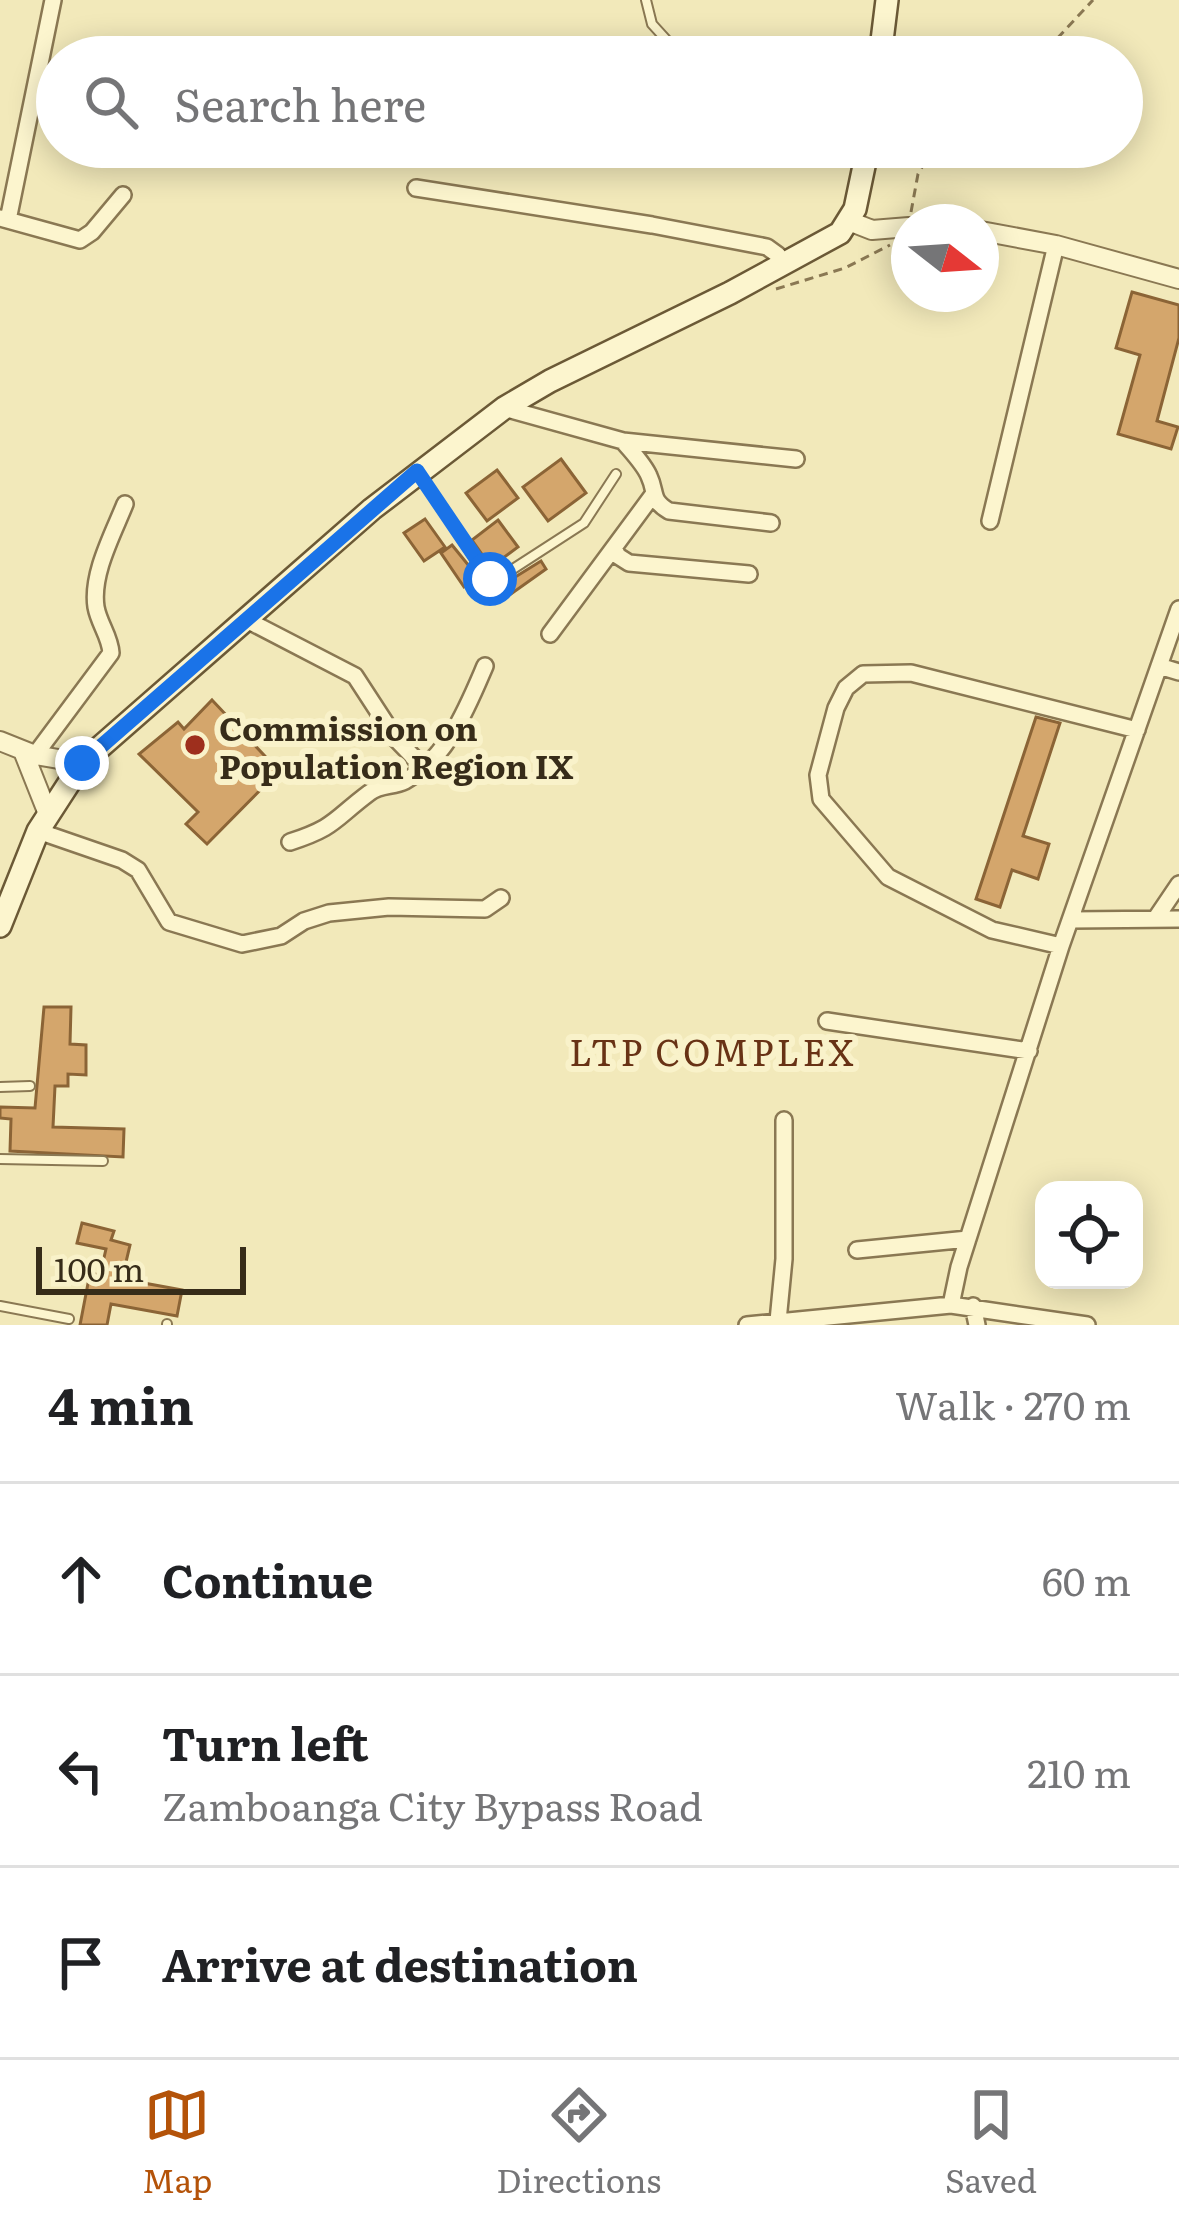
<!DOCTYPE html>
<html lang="en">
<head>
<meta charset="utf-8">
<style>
	:root { --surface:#fff; --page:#f6f6f6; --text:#202124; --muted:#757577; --line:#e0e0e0; --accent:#b45309 }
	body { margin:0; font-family:Literata,serif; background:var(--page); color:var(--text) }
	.controls { position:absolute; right:36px; bottom:36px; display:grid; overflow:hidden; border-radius:24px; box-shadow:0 6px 30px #0003 }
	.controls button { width:108px; height:108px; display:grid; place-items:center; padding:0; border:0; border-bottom:3px solid var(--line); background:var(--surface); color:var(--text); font:60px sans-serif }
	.compass { position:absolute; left:891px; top:204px; width:108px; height:108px; border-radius:50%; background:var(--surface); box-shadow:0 6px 30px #0003; rotate:107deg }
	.scale { position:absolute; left:36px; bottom:30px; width:210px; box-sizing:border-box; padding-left:12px; border:6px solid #372c19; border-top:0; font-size:33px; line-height:42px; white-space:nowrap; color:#372c19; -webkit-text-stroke:9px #f9f2ca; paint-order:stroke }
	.stop { position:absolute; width:36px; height:36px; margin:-27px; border:9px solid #1a73e8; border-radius:50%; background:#fff }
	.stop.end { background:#1a73e8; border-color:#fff; box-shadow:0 3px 12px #0008 }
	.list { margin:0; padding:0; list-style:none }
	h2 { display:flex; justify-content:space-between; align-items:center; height:156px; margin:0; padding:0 48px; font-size:51px }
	h2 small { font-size:39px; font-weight:400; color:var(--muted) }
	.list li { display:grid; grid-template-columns:78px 1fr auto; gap:36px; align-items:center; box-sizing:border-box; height:192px; padding:0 48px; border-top:3px solid var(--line) }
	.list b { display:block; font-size:45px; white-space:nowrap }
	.list p { margin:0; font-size:39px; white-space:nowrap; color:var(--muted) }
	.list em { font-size:39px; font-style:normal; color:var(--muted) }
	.icon { flex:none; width:66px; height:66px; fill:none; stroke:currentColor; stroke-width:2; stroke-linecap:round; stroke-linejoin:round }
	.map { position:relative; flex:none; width:1179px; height:1325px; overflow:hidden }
	.search { position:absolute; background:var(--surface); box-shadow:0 6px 30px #0003; left:36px; right:36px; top:36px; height:132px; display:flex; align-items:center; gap:30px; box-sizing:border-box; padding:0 42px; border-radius:66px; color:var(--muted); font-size:45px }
	.sheet { height:732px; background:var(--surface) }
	nav { display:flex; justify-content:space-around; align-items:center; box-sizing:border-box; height:168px; border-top:3px solid var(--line); background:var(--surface); font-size:33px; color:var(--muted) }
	nav a { display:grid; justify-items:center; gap:6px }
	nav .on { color:var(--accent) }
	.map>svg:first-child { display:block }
</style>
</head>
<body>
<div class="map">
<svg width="1179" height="1325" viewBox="0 0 1179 1325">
	<rect width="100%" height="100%" fill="#f2e9ba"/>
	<path fill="#d4a66c" stroke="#8b6436" stroke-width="3" d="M1132,292L1179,305V338L1157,421L1178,427L1171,449L1118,434L1140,355L1116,348Z
		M561,459L586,493L548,521L523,487Z
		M497,470L518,498L487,521L466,493Z
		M425,519L445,547L424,561L404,533Z
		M498,520L518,547L491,567L472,540Z
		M452,545L478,577L464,587L441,553Z
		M541,561L546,569L511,594L504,584Z
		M212,700L279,771L207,844L186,824L198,812L139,754L178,722L184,729Z
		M1036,717L1060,723L1023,836L1049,844L1038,879L1012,870L1000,907L976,899Z
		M44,1007H71L70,1044L86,1045V1075L68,1074V1086H55L53,1127L124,1129L123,1157L10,1151L11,1119L0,1118V1107L35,1108Z
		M82,1223L114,1231L111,1240L130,1245L122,1279L182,1290L177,1316L111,1304L107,1325H80L90,1273L100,1275L106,1249L77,1243Z"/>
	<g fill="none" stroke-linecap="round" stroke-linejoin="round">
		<defs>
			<path id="service" d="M646,0L652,24L682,57
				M421,477L483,571L496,580L584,523L616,474
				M0,1087L30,1086
				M0,1159L103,1161
				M0,1306L69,1319
				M167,1325V1324"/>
			<path id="minor" d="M416,188L652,225L767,247L778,255L782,265
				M0,218L80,240L92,232L123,195
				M8,220L53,0
				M504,408L623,441L796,459
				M623,441C631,451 644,464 649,476C657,493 650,500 669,511L771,523
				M990,521L1056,245
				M614,548L618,556L629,563L749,574
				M245,619L355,676L396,739L422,766
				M550,634L652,496
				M1159,666L1179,672
				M35,755L111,653C110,636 99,624 96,607C91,574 113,534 125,504
				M38,831L122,860L138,870L169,922L242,944L281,936L304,921L329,913L389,907L485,909L501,898
				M290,842C336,827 333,820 369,793C380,784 393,787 405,781C448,757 467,708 485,666
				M1156,918L1179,884
				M1071,920L1179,919
				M1061,946L992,930L888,877L821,799L818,775L836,708L846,688L863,674L911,673L1137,730
				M827,1021L1029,1051
				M857,1250L968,1239
				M951,1305L959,1267L1061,946L1179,609
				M973,1306L977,1325
				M778,1321L784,1259V1120
				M747,1325L951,1305L1087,1325"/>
			<path id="tertiary" d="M849,221L872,230L909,227
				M981,231L1056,245L1179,279
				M0,741L35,755L82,763
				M23,751L48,814"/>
			<path id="secondary" d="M880,57L887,0
				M0,926L38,831L82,763L372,509L504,408L550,381L730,293L840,233L855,209L868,147"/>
		</defs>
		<use href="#service" stroke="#8a7853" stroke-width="12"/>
		<use href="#minor" stroke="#8a7853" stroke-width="20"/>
		<use href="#tertiary" stroke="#8a7853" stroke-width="22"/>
		<use href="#secondary" stroke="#6b5936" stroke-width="26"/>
		<path stroke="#8a7853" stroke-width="3" stroke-dasharray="9 6" stroke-linecap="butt" d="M1034,57L1053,43L1093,0
			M911,212L918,174L934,147
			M776,289L845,268L890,245"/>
		<use href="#service" stroke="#fcf5ce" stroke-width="8"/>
		<use href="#minor" stroke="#fcf5ce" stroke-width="15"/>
		<use href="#tertiary" stroke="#fcf5ce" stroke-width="18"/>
		<use href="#secondary" stroke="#fcf5ce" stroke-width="21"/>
	</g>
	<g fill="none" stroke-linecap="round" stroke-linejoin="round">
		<path stroke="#1a73e8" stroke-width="15" d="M82,763L417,471L490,579"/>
	</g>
	<circle fill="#9e2f1d" stroke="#f9f2ca" stroke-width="4.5" cx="195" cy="745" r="12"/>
	<g text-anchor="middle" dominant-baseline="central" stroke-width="12" stroke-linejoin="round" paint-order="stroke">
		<g font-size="33" font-weight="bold" fill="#372c19" stroke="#f9f2ca" text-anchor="start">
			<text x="219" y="726">Commission on<tspan x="219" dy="38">Population Region IX</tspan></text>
		</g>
		<g font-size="36" letter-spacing="3" fill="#683215" stroke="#f9f2ca">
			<text x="713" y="1050">LTP COMPLEX</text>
		</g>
	</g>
</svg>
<div class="controls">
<button><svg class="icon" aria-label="locate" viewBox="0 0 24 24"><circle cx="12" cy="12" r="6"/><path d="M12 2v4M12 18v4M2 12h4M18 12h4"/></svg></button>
</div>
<svg class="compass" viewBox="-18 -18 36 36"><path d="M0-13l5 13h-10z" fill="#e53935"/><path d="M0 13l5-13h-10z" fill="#757577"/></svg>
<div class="scale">100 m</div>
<div class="stop" style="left:490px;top:579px"></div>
<div class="stop end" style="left:82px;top:763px"></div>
<div class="search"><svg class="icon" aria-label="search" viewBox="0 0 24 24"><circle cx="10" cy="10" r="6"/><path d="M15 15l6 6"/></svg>Search here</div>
</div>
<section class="sheet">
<h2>4 min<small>Walk · 270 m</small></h2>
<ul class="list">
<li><svg class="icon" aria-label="ahead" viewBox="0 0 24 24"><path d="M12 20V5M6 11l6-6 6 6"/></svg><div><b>Continue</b></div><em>60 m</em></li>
<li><svg class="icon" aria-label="left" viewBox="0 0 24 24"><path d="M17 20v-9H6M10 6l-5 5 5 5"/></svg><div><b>Turn left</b><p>Zamboanga City Bypass Road</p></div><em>210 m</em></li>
<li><svg class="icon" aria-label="arrive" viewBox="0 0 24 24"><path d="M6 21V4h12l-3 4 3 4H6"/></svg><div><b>Arrive at destination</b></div></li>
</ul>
</section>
<nav>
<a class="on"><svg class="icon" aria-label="map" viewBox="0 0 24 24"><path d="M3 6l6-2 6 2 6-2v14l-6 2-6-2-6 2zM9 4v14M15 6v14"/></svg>Map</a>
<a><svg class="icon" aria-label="directions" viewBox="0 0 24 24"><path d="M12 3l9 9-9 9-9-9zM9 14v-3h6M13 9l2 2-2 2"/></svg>Directions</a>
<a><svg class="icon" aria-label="saved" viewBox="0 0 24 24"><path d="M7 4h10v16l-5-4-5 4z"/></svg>Saved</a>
</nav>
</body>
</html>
